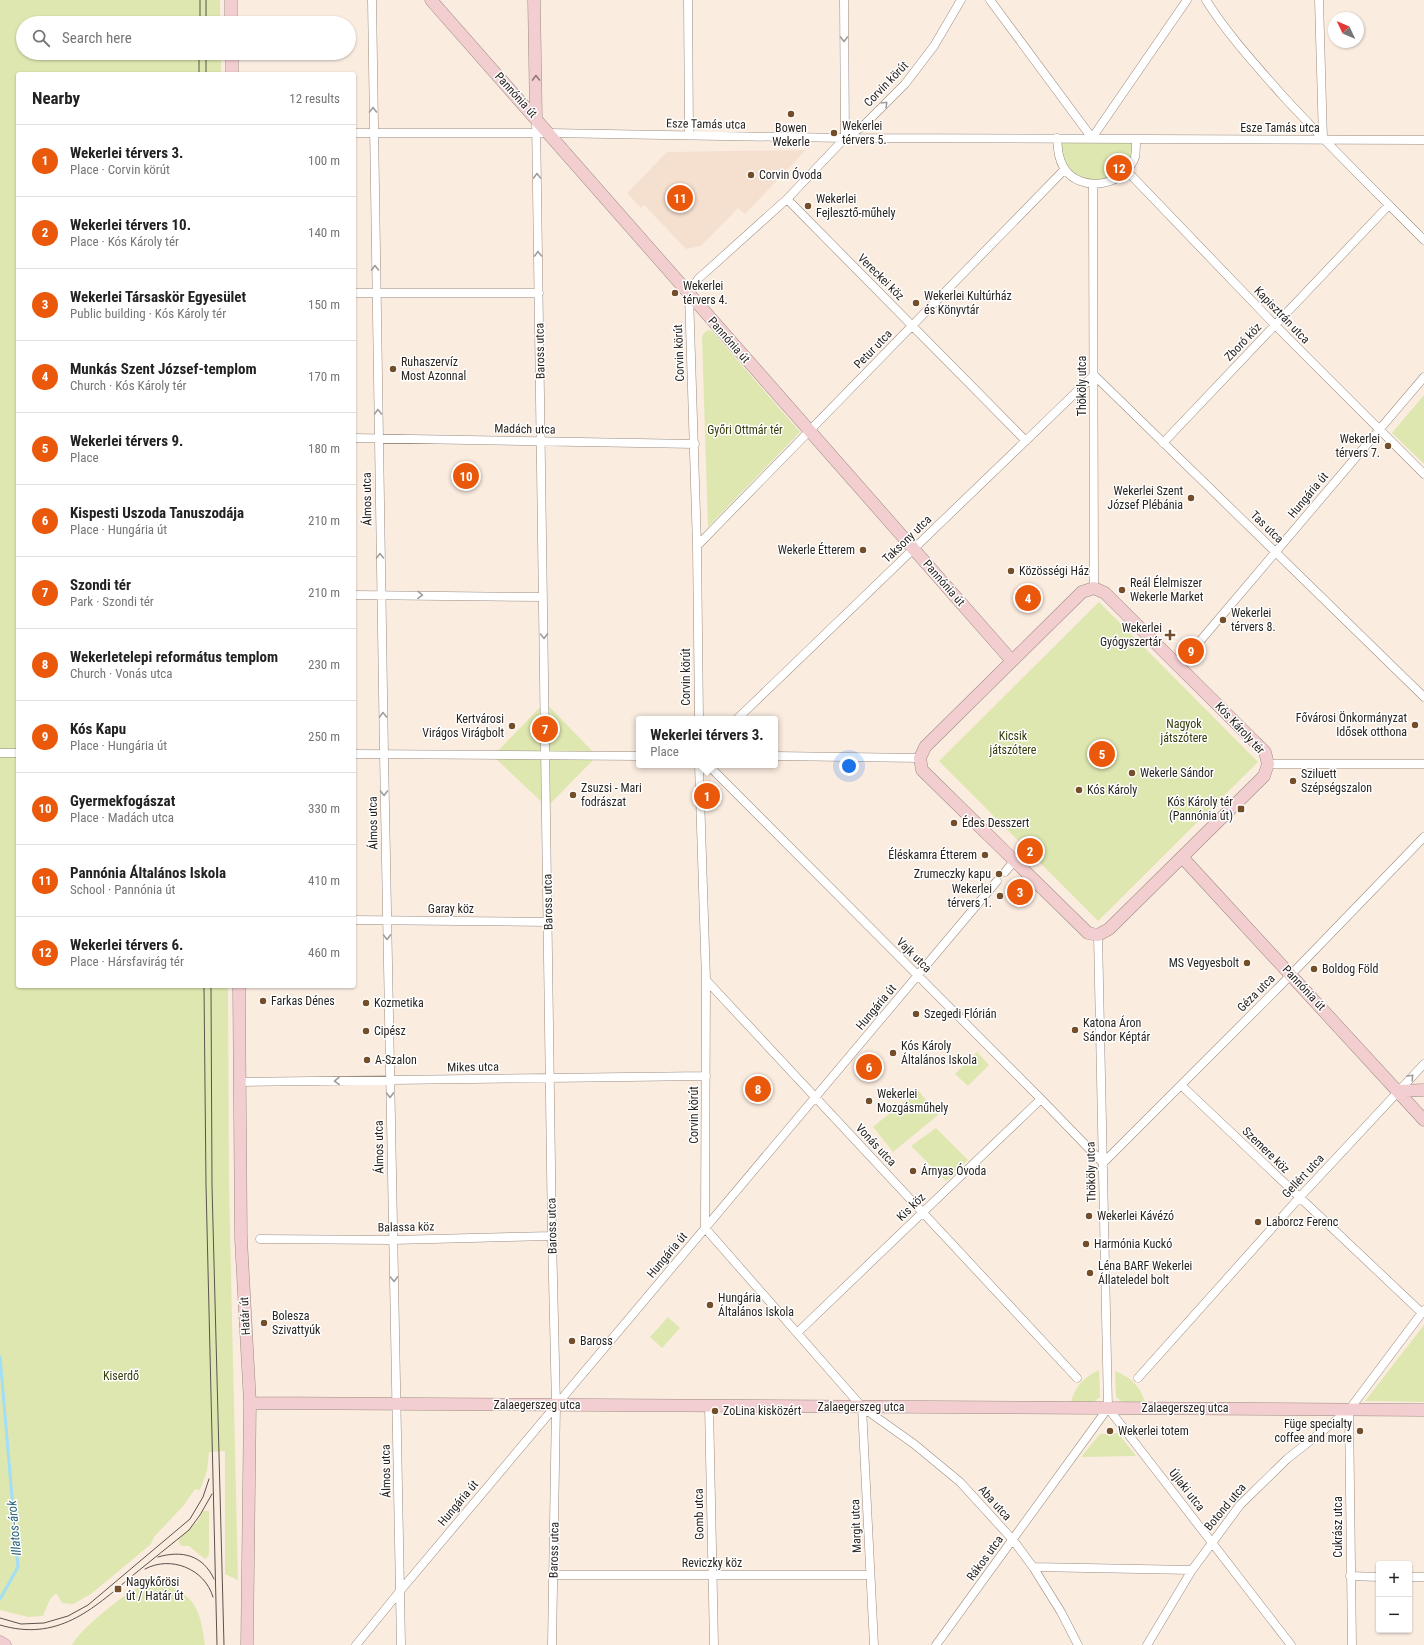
<!DOCTYPE html>
<html lang="en">
<head>
<meta charset="utf-8">
<style>
	:root { --surface:#fff; --page:#f2f2f2; --text:#222; --muted:#767676; --line:#e0e0e0; --accent:#ea580c }
	body { margin:0; font-family:"Roboto Condensed",sans-serif; background:var(--page); color:var(--text) }
	.controls { position:absolute; right:12px; bottom:12px; display:grid; overflow:hidden; border-radius:4px; box-shadow:0 1px 3px #0004 }
	.controls button { width:36px; height:36px; display:grid; place-items:center; padding:0; border:0; border-bottom:1px solid var(--line); background:var(--surface); color:var(--text); font:20px sans-serif }
	.compass { position:absolute; left:1328px; top:12px; width:36px; height:36px; border-radius:50%; background:var(--surface); box-shadow:0 1px 3px #0004; rotate:314deg }
	.you { position:absolute; left:849px; top:766px; width:14px; height:14px; margin:-10px; border:3px solid #fff; border-radius:50%; background:#1a73e8; box-shadow:0 0 0 6px #1a73e833 }
	.badge { display:grid; place-items:center; width:26px; height:26px; border-radius:50%; background:var(--accent); color:#fff; font-size:13px; font-weight:700 }
	.pin { position:absolute; translate:-50% -50%; border:2px solid #fff; box-shadow:0 1px 4px #0006 }
	.popup { position:absolute; left:636px; top:716px; width:142px; height:52px; box-sizing:border-box; display:grid; place-content:center; border-radius:4px; background:var(--surface); filter:drop-shadow(0 1px 3px #0005); font-size:13px; white-space:nowrap; color:var(--muted) }
	.popup b { font-size:15px; color:var(--text) }
	.popup::after { content:''; position:absolute; left:50%; top:100%; margin-left:-8px; border:8px solid transparent; border-top-color:var(--surface) }
	.list { margin:0; padding:0; list-style:none }
	h2 { display:flex; justify-content:space-between; align-items:center; height:52px; margin:0; padding:0 16px; font-size:17px }
	h2 small { font-size:13px; font-weight:400; color:var(--muted) }
	.list li { display:grid; grid-template-columns:26px 1fr auto; gap:12px; align-items:center; box-sizing:border-box; height:72px; padding:0 16px; border-top:1px solid var(--line) }
	.list b { display:block; font-size:15px; white-space:nowrap }
	.list p { margin:0; font-size:13px; white-space:nowrap; color:var(--muted) }
	.list em { font-size:13px; font-style:normal; color:var(--muted) }
	.icon { flex:none; width:22px; height:22px; fill:none; stroke:currentColor; stroke-width:2; stroke-linecap:round; stroke-linejoin:round }
	.map { position:relative; flex:none; width:1424px; height:1645px; overflow:hidden }
	.search { position:absolute; background:var(--surface); box-shadow:0 1px 3px #0004; left:16px; top:16px; width:340px; height:44px; display:flex; align-items:center; gap:10px; box-sizing:border-box; padding:0 14px; border-radius:22px; color:var(--muted); font-size:15px }
	.panel { position:absolute; background:var(--surface); box-shadow:0 1px 3px #0004; left:16px; top:72px; width:340px; height:916px; border-radius:4px }
	.map>svg:first-child { display:block }
</style>
</head>
<body>
<div class="map">
<svg width="1424" height="1645" viewBox="0 0 1424 1645">
	<rect width="100%" height="100%" fill="#fbece0"/>
	<path fill="#f5e0cf" d="M806,150L745,214L738,208L701,246L686,249L644,205L641,208L627,193L667,152Z"/>
	<path fill="#dee7b0" d="M0,0H220V23H23V53H203L221,57V74H18V986H228L229,1188L238,1580L225,1574V1451L209,1452L207,1471L200,1490L195,1489L184,1505L154,1537L151,1544L91,1594L73,1604L62,1603L56,1593L50,1599L43,1616L28,1617L0,1610Z
		M1057,138L1136,139L1127,171L1093,185L1065,169Z
		M708,330L712,331L800,432L708,527L702,337L704,333Z
		M1424,395V464L1392,433Z
		M1099,602L1258,762L1098,921L939,761Z
		M545,702L597,756L547,807L493,756Z
		M977,1052L989,1065L968,1086L955,1074Z
		M918,1090L938,1115L893,1152L873,1127Z
		M936,1128L968,1160L946,1181L911,1146Z
		M668,1317L680,1328L662,1348L650,1337Z
		M1424,1325V1402L1365,1401Z
		M1099,1370L1100,1397L1094,1402H1071C1075,1386 1084,1377 1099,1370Z
		M1115,1371C1131,1377 1140,1386 1145,1402H1122L1116,1397Z
		M1118,1433L1136,1456L1081,1457L1100,1434Z
		M203,1511H209V1555L205,1559L189,1546H181L178,1540L198,1521Z
		M161,1582C196,1596 200,1609 205,1645H72C80,1629 129,1589 146,1584C150,1583 156,1583 161,1582Z"/>
	<g fill="none" stroke-linecap="round" stroke-linejoin="round">
		<path stroke="#a3def7" stroke-width="3" d="M0,1357L18,1567L0,1599"/>
		<defs>
			<path id="street" d="M372,0L384,754L401,1645
				M688,0L689,135
				M844,0L845,138
				M990,0L1092,138L1187,0
				M1206,0C1228,35 1255,64 1282,95C1328,145 1376,192 1424,240
				M1319,0L1323,140
				M536,118L552,1236L556,1405L552,1645
				M354,133H550L845,138L1424,140
				M1057,138C1058,149 1058,158 1064,168C1081,194 1125,186 1135,157C1136,152 1136,144 1136,139
				M1127,171L1275,325L1424,474
				M1093,185L1094,588
				M787,199L1026,441
				M354,293H539
				M1094,375L1424,697
				M354,438L695,444
				M1163,443L1389,205
				M697,546L1065,169
				M354,595L543,597
				M1195,647L1424,377
				M1178,666L1188,655
				M699,719L697,546L689,294L698,279L787,199L845,138L863,126L905,84L934,46L961,0
				M737,719L1094,375
				M0,753H18
				M354,754L639,756
				M775,756L920,758
				M1268,764H1424
				M699,765L706,980L705,1228L862,1407L914,1444L960,1482L1013,1540L1033,1567L1061,1612L1078,1645
				M708,765L1041,1099L1103,1163
				M1005,872L1015,860
				M354,920L549,922
				M1098,935L1108,1408
				M706,980L1077,1378
				M240,1082L706,1076
				M1182,1086L1422,1313
				M1103,1163L1279,987L1424,837
				M260,1239L393,1240L552,1236
				M797,1333L1041,1099
				M1138,1378L1299,1198L1424,1064
				M709,1406L714,1645
				M862,1407L874,1645
				M1108,1408L1291,1645
				M1349,1410L1352,1645
				M1033,1567L1192,1570
				M553,1575H870
				M1350,1576L1379,1577
				M1409,1577H1424
				M356,1645L400,1591L997,881
				M936,1645L1108,1408
				M1147,1645L1192,1570L1240,1505L1287,1459L1349,1410L1424,1310"/>
			<path id="secondary" d="M231,0V23
				M431,0L1012,661
				M534,0L536,117
				M232,53V74
				M1094,588L1105,593L1265,752L1268,764L1264,776L1109,929L1098,935L1088,933L922,770L920,758L925,747L1082,592Z
				M1182,857L1424,1120
				M239,986L241,1239L250,1403L247,1645
				M1398,1091L1424,1090
				M250,1403L1424,1410
				M0,1642L5,1645"/>
		</defs>
		<use href="#street" stroke="#9a8c81" stroke-width="9"/>
		<use href="#secondary" stroke="#9a8c81" stroke-width="13"/>
		<use href="#street" stroke="#fff" stroke-width="8"/>
		<use href="#secondary" stroke="#f3ced1" stroke-width="12"/>
		<path stroke="#5b534d" stroke-width="1" d="M206,0V23
			M200,23V0
			M199,74V53
			M206,74V53
			M204,986L206,1185L217,1645
			M211,986L212,1186L224,1645
			M158,1557C182,1550 203,1555 214,1579
			M145,1569C171,1555 205,1569 213,1597
			M0,1618L21,1624L44,1623L68,1616L88,1605L190,1519L203,1497L209,1479
			M0,1625C57,1642 92,1610 132,1576C151,1561 170,1545 189,1530L200,1515L212,1494"/>
	</g>
	<defs><path id="oneway-chevron" d="M-2-3.5L2.5 0L-2 3.5" fill="none" stroke-width="1.6" stroke-linecap="round" stroke-linejoin="round"/></defs>
	<g stroke="#9f9c9b">
		<use href="#oneway-chevron" transform="translate(844 39) rotate(90)"/>
		<use href="#oneway-chevron" transform="translate(885 104) rotate(-45)"/>
		<use href="#oneway-chevron" transform="translate(373 110) rotate(-90)"/>
		<use href="#oneway-chevron" transform="translate(537 176) rotate(-91)"/>
		<use href="#oneway-chevron" transform="translate(538 254) rotate(-91)"/>
		<use href="#oneway-chevron" transform="translate(375 268) rotate(-91)"/>
		<use href="#oneway-chevron" transform="translate(378 412) rotate(-91)"/>
		<use href="#oneway-chevron" transform="translate(380 556) rotate(-91)"/>
		<use href="#oneway-chevron" transform="translate(420 595) rotate(1)"/>
		<use href="#oneway-chevron" transform="translate(544 636) rotate(89)"/>
		<use href="#oneway-chevron" transform="translate(383 715) rotate(-91)"/>
		<use href="#oneway-chevron" transform="translate(384 793) rotate(89)"/>
		<use href="#oneway-chevron" transform="translate(387 937) rotate(89)"/>
		<use href="#oneway-chevron" transform="translate(1411 1077) rotate(-47)"/>
		<use href="#oneway-chevron" transform="translate(337 1081) rotate(179)"/>
		<use href="#oneway-chevron" transform="translate(390 1095) rotate(89)"/>
		<use href="#oneway-chevron" transform="translate(394 1279) rotate(89)"/>
	</g>
	<use stroke="#8e7978" href="#oneway-chevron" transform="translate(536 78) rotate(-91)"/>
	<g fill="#734e29" stroke="#fff" stroke-width="1.5">
		<circle cx="791" cy="114" r="4"/>
		<circle cx="834" cy="133" r="4"/>
		<circle cx="751" cy="175" r="4"/>
		<circle cx="808" cy="206" r="4"/>
		<circle cx="675" cy="293" r="4"/>
		<circle cx="916" cy="303" r="4"/>
		<circle cx="393" cy="369" r="4"/>
		<circle cx="1388" cy="446" r="4"/>
		<circle cx="1191" cy="498" r="4"/>
		<circle cx="863" cy="550" r="4"/>
		<circle cx="1011" cy="571" r="4"/>
		<circle cx="1122" cy="590" r="4"/>
		<circle cx="1223" cy="620" r="4"/>
		<path d="M1168 629h4v4h4v4h-4v4h-4v-4h-4v-4h4z"/>
		<circle cx="1415" cy="725" r="4"/>
		<circle cx="512" cy="726" r="4"/>
		<circle cx="1132" cy="773" r="4"/>
		<circle cx="1293" cy="781" r="4"/>
		<circle cx="1079" cy="790" r="4"/>
		<circle cx="573" cy="795" r="4"/>
		<rect x="1237" y="805" width="8" height="8" rx="2"/>
		<circle cx="954" cy="823" r="4"/>
		<circle cx="985" cy="855" r="4"/>
		<circle cx="999" cy="874" r="4"/>
		<circle cx="1000" cy="896" r="4"/>
		<circle cx="1247" cy="963" r="4"/>
		<circle cx="1314" cy="969" r="4"/>
		<circle cx="263" cy="1001" r="4"/>
		<circle cx="366" cy="1003" r="4"/>
		<circle cx="916" cy="1014" r="4"/>
		<circle cx="1075" cy="1030" r="4"/>
		<circle cx="366" cy="1031" r="4"/>
		<circle cx="893" cy="1053" r="4"/>
		<circle cx="367" cy="1060" r="4"/>
		<circle cx="869" cy="1101" r="4"/>
		<circle cx="913" cy="1171" r="4"/>
		<circle cx="1089" cy="1216" r="4"/>
		<circle cx="1258" cy="1222" r="4"/>
		<circle cx="1086" cy="1244" r="4"/>
		<circle cx="1090" cy="1273" r="4"/>
		<circle cx="710" cy="1305" r="4"/>
		<circle cx="264" cy="1323" r="4"/>
		<circle cx="572" cy="1341" r="4"/>
		<circle cx="715" cy="1411" r="4"/>
		<circle cx="1110" cy="1431" r="4"/>
		<circle cx="1360" cy="1431" r="4"/>
		<rect x="114" y="1585" width="8" height="8" rx="2"/>
	</g>
	<g text-anchor="middle" dominant-baseline="central" stroke-width="3" stroke-linejoin="round" paint-order="stroke">
		<g font-size="12" fill="#292420" stroke="#fff">
			<text transform="translate(886 84) rotate(-46)">Corvin körút</text>
			<text transform="translate(516 95) rotate(48)">Pannónia út</text>
			<text transform="translate(706 124) rotate(1)">Esze Tamás utca</text>
			<text x="1280" y="128">Esze Tamás utca</text>
			<text transform="translate(881 277) rotate(45)">Vereckei köz</text>
			<text transform="translate(1282 315) rotate(46)">Kapisztrán utca</text>
			<text transform="translate(729 340) rotate(49)">Pannónia út</text>
			<text transform="translate(1243 342) rotate(-46)">Zboró köz</text>
			<text transform="translate(873 349) rotate(-46)">Petur utca</text>
			<text transform="translate(540 351) rotate(-91)">Baross utca</text>
			<text transform="translate(679 353) rotate(-92)">Corvin körút</text>
			<text transform="translate(1082 386) rotate(-90)">Thököly utca</text>
			<text transform="translate(525 429) rotate(1)">Madách utca</text>
			<text transform="translate(1308 495) rotate(-50)">Hungária út</text>
			<text transform="translate(367 499) rotate(-91)">Álmos utca</text>
			<text transform="translate(1267 527) rotate(44)">Tas utca</text>
			<text transform="translate(907 539) rotate(-44)">Taksony utca</text>
			<text transform="translate(944 583) rotate(49)">Pannónia út</text>
			<text transform="translate(686 677) rotate(-90)">Corvin körút</text>
			<text transform="translate(1240 728) rotate(47)">Kós Károly tér</text>
			<text transform="translate(373 823) rotate(-91)">Álmos utca</text>
			<text transform="translate(548 902) rotate(-91)">Baross utca</text>
			<text x="451" y="909">Garay köz</text>
			<text transform="translate(914 955) rotate(45)">Vajk utca</text>
			<text transform="translate(1304 988) rotate(47)">Pannónia út</text>
			<text transform="translate(1256 993) rotate(-45)">Géza utca</text>
			<text transform="translate(876 1007) rotate(-50)">Hungária út</text>
			<text transform="translate(473 1067) rotate(-1)">Mikes utca</text>
			<text transform="translate(694 1115) rotate(-90)">Corvin körút</text>
			<text transform="translate(876 1145) rotate(47)">Vonás utca</text>
			<text transform="translate(379 1147) rotate(-91)">Álmos utca</text>
			<text transform="translate(1266 1150) rotate(44)">Szemere köz</text>
			<text transform="translate(1091 1172) rotate(-91)">Thököly utca</text>
			<text transform="translate(1303 1176) rotate(-47)">Gellért utca</text>
			<text transform="translate(911 1207) rotate(-44)">Kis köz</text>
			<text transform="translate(552 1226) rotate(-91)">Baross utca</text>
			<text transform="translate(406 1227) rotate(-1)">Balassa köz</text>
			<text transform="translate(667 1255) rotate(-50)">Hungária út</text>
			<text transform="translate(245 1316) rotate(-93)">Határ út</text>
			<text x="537" y="1405">Zalaegerszeg utca</text>
			<text x="861" y="1407">Zalaegerszeg utca</text>
			<text x="1185" y="1408">Zalaegerszeg utca</text>
			<text transform="translate(386 1471) rotate(-91)">Álmos utca</text>
			<text transform="translate(1187 1490) rotate(52)">Újlaki utca</text>
			<text transform="translate(458 1503) rotate(-50)">Hungária út</text>
			<text transform="translate(995 1503) rotate(48)">Aba utca</text>
			<text transform="translate(1225 1507) rotate(-50)">Botond utca</text>
			<text transform="translate(699 1514) rotate(-91)">Gomb utca</text>
			<text transform="translate(856 1526) rotate(-92)">Margit utca</text>
			<text transform="translate(1338 1527) rotate(-90)">Cukrász utca</text>
			<text transform="translate(554 1550) rotate(-89)">Baross utca</text>
			<text transform="translate(985 1558) rotate(-54)">Rákos utca</text>
			<text x="712" y="1563">Reviczky köz</text>
		</g>
		<g font-size="12" fill="#292420" stroke="#fff" text-anchor="start">
			<text x="842" y="126">Wekerlei<tspan x="842" dy="14">térvers 5.</tspan></text>
			<text x="791" y="128" text-anchor="middle">Bowen<tspan x="791" dy="14">Wekerle</tspan></text>
			<text x="759" y="175">Corvin Óvoda</text>
			<text x="816" y="199">Wekerlei<tspan x="816" dy="14">Fejlesztő-műhely</tspan></text>
			<text x="683" y="286">Wekerlei<tspan x="683" dy="14">térvers 4.</tspan></text>
			<text x="924" y="296">Wekerlei Kultúrház<tspan x="924" dy="14">és Könyvtár</tspan></text>
			<text x="401" y="362">Ruhaszervíz<tspan x="401" dy="14">Most Azonnal</tspan></text>
			<text x="1380" y="439" text-anchor="end">Wekerlei<tspan x="1380" dy="14">térvers 7.</tspan></text>
			<text x="1183" y="491" text-anchor="end">Wekerlei Szent<tspan x="1183" dy="14">József Plébánia</tspan></text>
			<text x="855" y="550" text-anchor="end">Wekerle Étterem</text>
			<text x="1019" y="571">Közösségi Ház</text>
			<text x="1130" y="583">Reál Élelmiszer<tspan x="1130" dy="14">Wekerle Market</tspan></text>
			<text x="1231" y="613">Wekerlei<tspan x="1231" dy="14">térvers 8.</tspan></text>
			<text x="1162" y="628" text-anchor="end">Wekerlei<tspan x="1162" dy="14">Gyógyszertár</tspan></text>
			<text x="1407" y="718" text-anchor="end">Fővárosi Önkormányzat<tspan x="1407" dy="14">Idősek otthona</tspan></text>
			<text x="504" y="719" text-anchor="end">Kertvárosi<tspan x="504" dy="14">Virágos Virágbolt</tspan></text>
			<text x="1140" y="773">Wekerle Sándor</text>
			<text x="1301" y="774">Sziluett<tspan x="1301" dy="14">Szépségszalon</tspan></text>
			<text x="581" y="788">Zsuzsi - Mari<tspan x="581" dy="14">fodrászat</tspan></text>
			<text x="1087" y="790">Kós Károly</text>
			<text x="1233" y="802" text-anchor="end">Kós Károly tér<tspan x="1233" dy="14">(Pannónia út)</tspan></text>
			<text x="962" y="823">Édes Desszert</text>
			<text x="977" y="855" text-anchor="end">Éléskamra Étterem</text>
			<text x="991" y="874" text-anchor="end">Zrumeczky kapu</text>
			<text x="992" y="889" text-anchor="end">Wekerlei<tspan x="992" dy="14">térvers 1.</tspan></text>
			<text x="1239" y="963" text-anchor="end">MS Vegyesbolt</text>
			<text x="1322" y="969">Boldog Föld</text>
			<text x="271" y="1001">Farkas Dénes</text>
			<text x="374" y="1003">Kozmetika</text>
			<text x="924" y="1014">Szegedi Flórián</text>
			<text x="1083" y="1023">Katona Áron<tspan x="1083" dy="14">Sándor Képtár</tspan></text>
			<text x="374" y="1031">Cipész</text>
			<text x="901" y="1046">Kós Károly<tspan x="901" dy="14">Általános Iskola</tspan></text>
			<text x="375" y="1060">A-Szalon</text>
			<text x="877" y="1094">Wekerlei<tspan x="877" dy="14">Mozgásműhely</tspan></text>
			<text x="921" y="1171">Árnyas Óvoda</text>
			<text x="1097" y="1216">Wekerlei Kávézó</text>
			<text x="1266" y="1222">Laborcz Ferenc</text>
			<text x="1094" y="1244">Harmónia Kuckó</text>
			<text x="1098" y="1266">Léna BARF Wekerlei<tspan x="1098" dy="14">Állateledel bolt</tspan></text>
			<text x="718" y="1298">Hungária<tspan x="718" dy="14">Általános Iskola</tspan></text>
			<text x="272" y="1316">Bolesza<tspan x="272" dy="14">Szivattyúk</tspan></text>
			<text x="580" y="1341">Baross</text>
			<text x="723" y="1411">ZoLina kisközért</text>
			<text x="1352" y="1424" text-anchor="end">Füge specialty<tspan x="1352" dy="14">coffee and more</tspan></text>
			<text x="1118" y="1431">Wekerlei totem</text>
			<text x="126" y="1582">Nagykőrösi<tspan x="126" dy="14">út / Határ út</tspan></text>
		</g>
		<g font-size="12" fill="#363b08" stroke="#fff">
			<text x="745" y="430">Győri Ottmár tér</text>
			<text x="1184" y="724">Nagyok<tspan x="1184" dy="14">játszótere</tspan></text>
			<text x="1013" y="736">Kicsik<tspan x="1013" dy="14">játszótere</tspan></text>
			<text x="121" y="1376">Kiserdő</text>
		</g>
		<g font-size="13" font-style="italic" fill="#245f75" stroke="#fff">
			<text transform="translate(14 1528) rotate(-95)">Illatos-árok</text>
		</g>
	</g>
</svg>
<div class="controls">
<button>+</button>
<button>−</button>
</div>
<svg class="compass" viewBox="-18 -18 36 36"><path d="M0-13l5 13h-10z" fill="#e53935"/><path d="M0 13l5-13h-10z" fill="#767676"/></svg>
<div class="you"></div>
<div class="pin badge" style="left:707px;top:796px">1</div>
<div class="popup"><b>Wekerlei térvers 3.</b>Place</div>
<div class="pin badge" style="left:1030px;top:851px">2</div>
<div class="pin badge" style="left:1020px;top:892px">3</div>
<div class="pin badge" style="left:1028px;top:598px">4</div>
<div class="pin badge" style="left:1102px;top:754px">5</div>
<div class="pin badge" style="left:869px;top:1067px">6</div>
<div class="pin badge" style="left:545px;top:729px">7</div>
<div class="pin badge" style="left:758px;top:1089px">8</div>
<div class="pin badge" style="left:1191px;top:651px">9</div>
<div class="pin badge" style="left:466px;top:476px">10</div>
<div class="pin badge" style="left:680px;top:198px">11</div>
<div class="pin badge" style="left:1119px;top:168px">12</div>
<div class="search"><svg class="icon" aria-label="search" viewBox="0 0 24 24"><circle cx="10" cy="10" r="6"/><path d="M15 15l6 6"/></svg>Search here</div>
<section class="panel">
<h2>Nearby<small>12 results</small></h2>
<ul class="list">
<li><span class="badge">1</span><div><b>Wekerlei térvers 3.</b><p>Place · Corvin körút</p></div><em>100 m</em></li>
<li><span class="badge">2</span><div><b>Wekerlei térvers 10.</b><p>Place · Kós Károly tér</p></div><em>140 m</em></li>
<li><span class="badge">3</span><div><b>Wekerlei Társaskör Egyesület</b><p>Public building · Kós Károly tér</p></div><em>150 m</em></li>
<li><span class="badge">4</span><div><b>Munkás Szent József-templom</b><p>Church · Kós Károly tér</p></div><em>170 m</em></li>
<li><span class="badge">5</span><div><b>Wekerlei térvers 9.</b><p>Place</p></div><em>180 m</em></li>
<li><span class="badge">6</span><div><b>Kispesti Uszoda Tanuszodája</b><p>Place · Hungária út</p></div><em>210 m</em></li>
<li><span class="badge">7</span><div><b>Szondi tér</b><p>Park · Szondi tér</p></div><em>210 m</em></li>
<li><span class="badge">8</span><div><b>Wekerletelepi református templom</b><p>Church · Vonás utca</p></div><em>230 m</em></li>
<li><span class="badge">9</span><div><b>Kós Kapu</b><p>Place · Hungária út</p></div><em>250 m</em></li>
<li><span class="badge">10</span><div><b>Gyermekfogászat</b><p>Place · Madách utca</p></div><em>330 m</em></li>
<li><span class="badge">11</span><div><b>Pannónia Általános Iskola</b><p>School · Pannónia út</p></div><em>410 m</em></li>
<li><span class="badge">12</span><div><b>Wekerlei térvers 6.</b><p>Place · Hársfavirág tér</p></div><em>460 m</em></li>
</ul>
</section>
</div>
</body>
</html>
